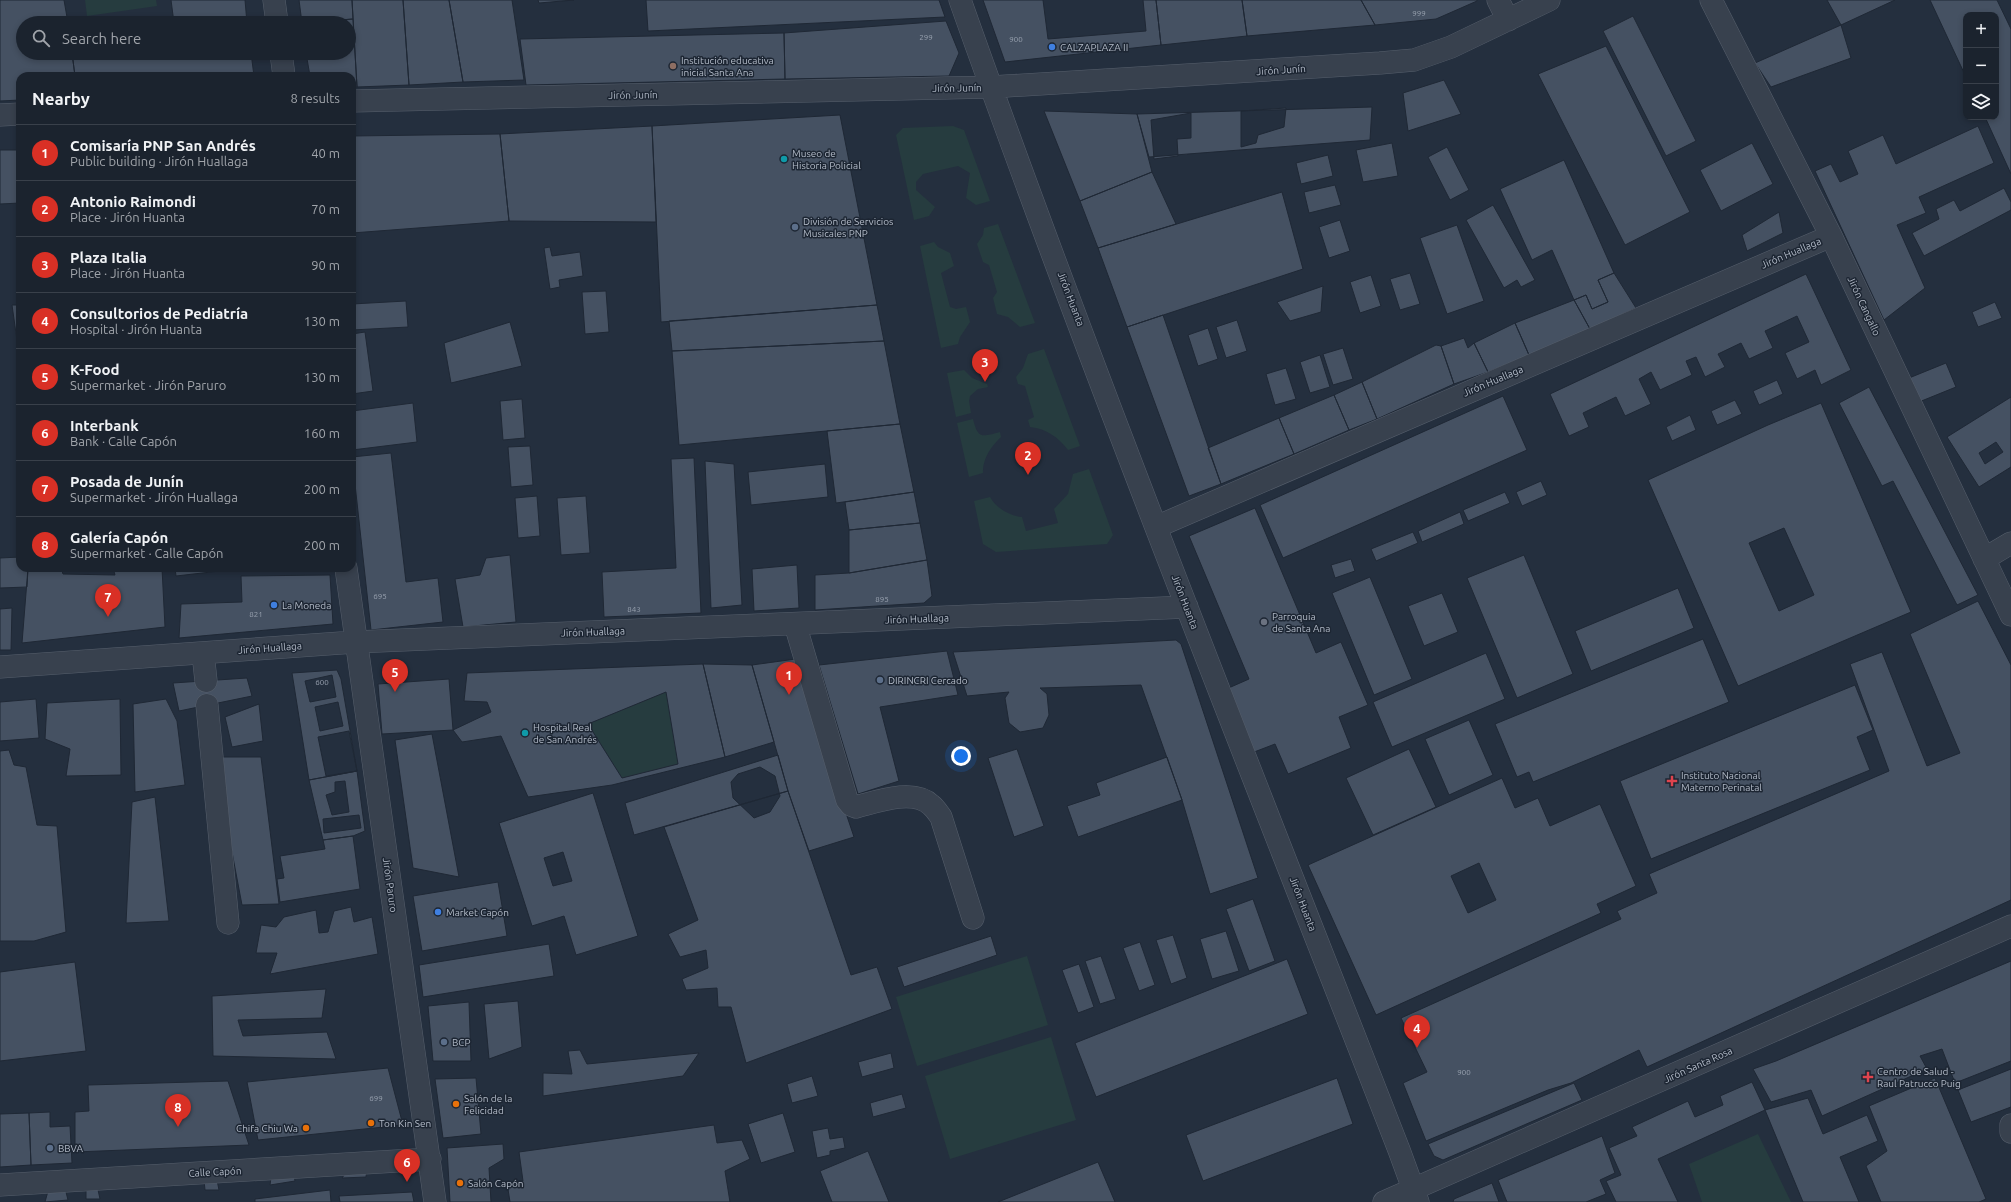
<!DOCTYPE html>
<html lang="en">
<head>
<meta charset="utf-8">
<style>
	:root { --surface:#1b232e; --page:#282f3a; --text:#f1f3f6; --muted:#a0a4aa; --line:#39404a; --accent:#d93025 }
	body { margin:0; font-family:Ubuntu,sans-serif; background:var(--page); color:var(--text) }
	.controls { position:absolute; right:12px; top:12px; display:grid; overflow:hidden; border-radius:8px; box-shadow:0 2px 6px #0003 }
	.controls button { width:36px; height:36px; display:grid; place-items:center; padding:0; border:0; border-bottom:1px solid var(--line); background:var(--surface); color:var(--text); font:20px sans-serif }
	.you { position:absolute; left:961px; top:756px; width:14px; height:14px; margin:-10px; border:3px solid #fff; border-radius:50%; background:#1a73e8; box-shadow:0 0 0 6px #1a73e833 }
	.badge { display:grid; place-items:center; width:26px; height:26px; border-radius:50%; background:var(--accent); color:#fff; font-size:13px; font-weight:700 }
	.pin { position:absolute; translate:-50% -33px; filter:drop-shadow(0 1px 2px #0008) }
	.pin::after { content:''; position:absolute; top:21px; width:14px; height:12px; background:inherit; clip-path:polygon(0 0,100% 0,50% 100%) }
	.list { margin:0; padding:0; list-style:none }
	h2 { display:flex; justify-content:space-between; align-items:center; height:52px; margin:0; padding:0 16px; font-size:17px }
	h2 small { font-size:13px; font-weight:400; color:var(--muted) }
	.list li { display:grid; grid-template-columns:26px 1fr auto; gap:12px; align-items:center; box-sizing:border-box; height:56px; padding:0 16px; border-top:1px solid var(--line) }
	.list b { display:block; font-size:15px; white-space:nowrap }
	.list p { margin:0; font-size:13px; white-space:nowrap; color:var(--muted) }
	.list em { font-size:13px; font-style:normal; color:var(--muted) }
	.icon { flex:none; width:22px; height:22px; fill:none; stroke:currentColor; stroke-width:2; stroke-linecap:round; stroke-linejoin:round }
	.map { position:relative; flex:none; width:2011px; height:1202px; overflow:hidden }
	.search { position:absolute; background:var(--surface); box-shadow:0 2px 6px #0003; left:16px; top:16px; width:340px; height:44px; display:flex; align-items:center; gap:10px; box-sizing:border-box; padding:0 14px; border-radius:22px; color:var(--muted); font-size:15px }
	.panel { position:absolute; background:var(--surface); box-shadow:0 2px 6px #0003; left:16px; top:72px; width:340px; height:500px; border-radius:12px }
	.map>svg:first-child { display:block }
</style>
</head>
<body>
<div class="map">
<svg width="2011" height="1202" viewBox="0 0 2011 1202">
	<rect width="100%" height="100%" fill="#242f3e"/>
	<path fill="#263c3f" d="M85,0H156L157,6L87,16Z
		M953,126L964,130L990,201L976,205L966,198L970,173L958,166L923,174L916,182V190L935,207L929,216L914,220L896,135L903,128Z
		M998,224L1035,323L1020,327L1008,317L997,314L993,298L997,292L989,265L983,262L977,244L983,235L984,228Z
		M934,242L938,247L950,253L954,266L941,273L950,307L956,309L966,307L970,322L960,337L958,344L941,348L920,246Z
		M1044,349L1080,446L1068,450C1058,437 1047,429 1030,427L1028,420L1034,417L1025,386L1018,384L1016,377L1023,368L1028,354Z
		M964,370L972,378L987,384L988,387L978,389L970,396L969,401L971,413L956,417L947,373Z
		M973,419C978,439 981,437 1000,432L1001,437C991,446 982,460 983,473L969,477L957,423Z
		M1089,469L1113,535L1107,544L996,552L983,544L974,501L990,497C996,508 1010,516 1022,517L1026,531L1058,523L1054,509L1068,494L1073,474Z
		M666,692L678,764L622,778L588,724Z
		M1027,956L1048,1025L917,1066L896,997Z
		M1051,1037L1076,1120L950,1159L925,1076Z
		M1758,1134L1791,1202H1702L1689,1164Z"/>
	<path fill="#455162" stroke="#1f2835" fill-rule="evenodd" d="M0,0H64L68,23H23V53H72L75,76H20V100L0,101Z
		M171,0H245L247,23H174Z
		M299,0H352L353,19L302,23Z
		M352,0H403L409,85L357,87Z
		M403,0H449L463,82L409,85Z
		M449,0H512L524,80L463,82Z
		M538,0H574L539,3Z
		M646,0H939L945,17L648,31Z
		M983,0H1043L1048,39L1146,31L1143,0H1156L1161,45L1005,62Z
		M1156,0H1242L1247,36L1161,45Z
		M1242,0H1361L1375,25L1247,36Z
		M1361,0H1477V1L1436,19L1375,25Z
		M1827,0H1895L1841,25Z
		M1930,0H1997L2011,29V174L1985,117H1996V15H1966V77Z
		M1633,16L1696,141L1666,156L1603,31Z
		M353,19L357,87H352V76H310L306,53H349V23H302Z
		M946,21L959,53L949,76L785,79L784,33Z
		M1841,25L1851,58L1771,87L1755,63Z
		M784,33L785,79L526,85L520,39Z
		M1606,46L1690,212L1625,245L1538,74Z
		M72,53H251L254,76H75Z
		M1444,80L1461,114L1408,131L1403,93Z
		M1372,107L1370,140L1149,157L1137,114Z
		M1286,108L1284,127L1258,135L1256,143L1241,147V111Z
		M1044,111L1137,114L1152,172L1080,201Z
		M1191,113V138L1177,139L1178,156L1154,159L1151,120Z
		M840,115L877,305L661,322L652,126Z
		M652,126L656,222L509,221L500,134Z
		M1978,126L1994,163L1919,197L1926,213L1897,225L1925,288L1884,320L1815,171L1831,164L1840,182L1858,174L1848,151L1883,135L1896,164Z
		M500,134L509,221L352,233V136Z
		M1392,143L1398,176L1363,182L1356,150Z
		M1752,143L1773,184L1721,211L1700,170Z
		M1447,147L1469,190L1450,200L1428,157Z
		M0,150H20V203L0,204Z
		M1328,155L1333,176L1301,184L1296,163Z
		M1564,160L1614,273L1598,280L1608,302L1592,309L1586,295L1574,300L1552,250L1532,260L1500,189Z
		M1152,172L1176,224L1098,248L1080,201Z
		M1335,185L1341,205L1309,213L1304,192Z
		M2004,188L2011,202V210L1924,256L1912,233L1939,219L1936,209L1954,200L1960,211Z
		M1282,192L1303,269L1127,327L1098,248Z
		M1493,205L1535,280L1521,287L1517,280L1504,288L1466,220Z
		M1779,212L1783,233L1747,251L1742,235Z
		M1340,220L1350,251L1329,258L1319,227Z
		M1457,225L1484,301L1447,314L1420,238Z
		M550,247L552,256L580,252L583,276L559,280L560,287L550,289L544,248Z
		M1410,273L1420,304L1400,310L1390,279Z
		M1614,273L1636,308L1590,329L1574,300L1586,295L1592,309L1608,302L1598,280Z
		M1806,274L1851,370L1821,385L1815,370L1797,379L1785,353L1809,342L1797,316L1765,331L1773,348L1749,359L1741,343L1718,354L1725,367L1705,377L1696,357L1686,361L1692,375L1660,390L1651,372L1639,379L1651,404L1625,416L1616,397L1583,413L1589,427L1569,436L1550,394Z
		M1371,275L1381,306L1360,313L1350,282Z
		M1323,286L1321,312L1290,321L1277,302Z
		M606,291L609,332L585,334L582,292Z
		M1574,300L1590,329L1529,355L1515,323Z
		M406,301L408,327L352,330V304Z
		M1995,302L2002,318L1978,327L1972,312Z
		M12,305H20V362Z
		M877,305L884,341L672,351L669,321Z
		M1163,315L1221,484L1189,496L1127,327Z
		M1237,320L1247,351L1226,358L1216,327Z
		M510,322L522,366L451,383L444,343Z
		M1515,323L1529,355L1488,372L1474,343Z
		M1208,328L1218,359L1198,366L1188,335Z
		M365,332L373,391L352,394V334Z
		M1464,338L1468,348L1474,343L1488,372L1454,384L1441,346Z
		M884,341L900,424L679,445L672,351Z
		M1436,345L1441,346L1454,384L1377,419L1362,382Z
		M1343,348L1353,379L1333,385L1323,354Z
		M1320,355L1330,387L1310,393L1300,362Z
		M1946,363L1956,387L1919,402L1909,378Z
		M1286,368L1296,399L1275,405L1266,374Z
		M1777,380L1783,394L1759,405L1753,391Z
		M1362,382L1377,419L1349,430L1334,395Z
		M1869,387L1978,595L1957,605L1893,481L1882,486L1839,403Z
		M1334,395L1349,430L1294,454L1279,418Z
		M1503,396L1527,450L1283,558L1260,505Z
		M2011,397V467L1979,487L1947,437ZM1996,442L2003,452L1985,464L1979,453Z
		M522,399L525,438L503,440L500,401Z
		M1735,400L1742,414L1717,425L1711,411Z
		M413,403L417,442L352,450V411Z
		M1821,403L1911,612L1738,686L1648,480L1768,425ZM1784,528L1814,595L1779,611L1749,543Z
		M1690,415L1696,430L1672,441L1666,427Z
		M1279,418L1294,454L1221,484L1208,448Z
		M900,424L914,492L836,503L827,431Z
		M530,446L533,485L511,487L508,447Z
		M391,453L406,582L438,578L443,622L371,630L352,457Z
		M694,458L701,613L604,617L602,572L676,568L671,459Z
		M705,461L734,464L742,605L711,608Z
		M825,464L828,497L751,505L748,472Z
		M1541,481L1547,495L1522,506L1516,492Z
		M914,492L920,523L849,530L845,502Z
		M1505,492L1510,503L1468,521L1463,510Z
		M537,496L540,536L518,538L515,498Z
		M586,496L590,553L561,555L557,498Z
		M1255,508L1316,653L1341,642L1368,705L1339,717L1351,748L1288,774L1275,744L1249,754L1224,690L1249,679L1189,536Z
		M1460,512L1464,524L1422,542L1418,531Z
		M920,523L927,560L849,573V530Z
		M1413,532L1418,543L1376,561L1371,549Z
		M510,555L516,622L463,627L455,579L480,575L486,558Z
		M1524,555L1573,674L1517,698L1467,578Z
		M20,557V568H28L27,587L0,588V558Z
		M1351,559L1355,571L1335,578L1331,565Z
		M927,560L932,596L924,603L815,610V575L849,573Z
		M797,565L799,608L754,611L752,569Z
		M28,568H61L63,574L115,575L113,568H162L165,627L22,643Z
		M175,568H246L176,576Z
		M330,575L333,624L179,638L181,604L242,602L241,576Z
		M1370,577L1412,679L1374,695L1332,593Z
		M1678,588L1694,628L1591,671L1575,631Z
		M1442,593L1458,632L1424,646L1408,606Z
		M1978,601L2011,665V900L1647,1067L1639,1050L1571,1083L1548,1090L1426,1141L1403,1083L1427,1072L1401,1018L1621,919L1617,911L1657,893L1649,874L1889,771L1850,664L1882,652L1927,766L1960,753L1910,634Z
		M12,608L11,650H0V609Z
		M1703,639L1729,702L1533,782L1529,772L1517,777L1495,724Z
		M1176,640L1181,644L1258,878L1210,894L1182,800L1141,685L1040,688L1047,694L1049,715L1043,728L1020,732L1009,723L1005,698L1009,692L967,696L953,652Z
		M947,651L958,695L880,707L899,781L858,794L819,665Z
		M1486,653L1505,699L1392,747L1373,702Z
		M803,658L812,712L854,837L809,851L788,791L752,665Z
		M703,664L725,757L612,785L528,797L501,736L462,742L453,730L491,712L487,702L464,701L467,673ZM666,692L678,764L622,778L588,724Z
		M703,664L752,665L774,742L725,757Z
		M337,670L341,679L357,771L309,780L292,673Z
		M332,675L336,697L310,702L305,681Z
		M247,678L252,696L179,711L173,683Z
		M449,679L453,730L382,734L378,684Z
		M1855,685L1873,730L1857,737L1870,770L1651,859L1620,781Z
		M36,699L39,738L0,741V702Z
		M120,699L121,775L66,776L70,749L45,739L47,703Z
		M166,699L177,721L185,785L135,792L133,704Z
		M338,702L343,726L320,731L315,707Z
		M259,704L263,741L232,747L225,717Z
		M1469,720L1493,775L1449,795L1425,739Z
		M349,731L357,771L326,776L318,737Z
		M432,734L459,877L413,868L395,740Z
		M1017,749L1044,826L1014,837L988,758Z
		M1409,749L1436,807L1373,835L1346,778Z
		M9,750L14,765L26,767L37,825L57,826L66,932L34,941H0V751Z
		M778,755L788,791L634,835L625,803Z
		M214,757H261L279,904L242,905Z
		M1167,757L1182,800L1078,837L1067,806L1100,795L1096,783Z
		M760,767L775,776L780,796L770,812L754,818L733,798L731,782L738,774Z
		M357,771L365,831L353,836L323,840L309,780Z
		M1502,778L1515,808L1538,798L1550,826L1600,804L1636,886L1597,904L1601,913L1376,1015L1308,865ZM1479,863L1496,900L1468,913L1451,876Z
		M345,781L349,812L332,815L326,795L335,792V782Z
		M788,791L851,975L877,967L892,1009L746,1063L731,1007H718L717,988L686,990L682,979L708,968L706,950L680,957L668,934L698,920L664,827Z
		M593,793L638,936L576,955L564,916L532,926L499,823ZM563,852L572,881L553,886L544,858Z
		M155,797L169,921L126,923L132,802Z
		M359,815L361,828L324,833L323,819Z
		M353,836L360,889L280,902L277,879L284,878L280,856L325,849L323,840Z
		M498,882L507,936L422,951L413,896Z
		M1253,899L1275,961L1249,971L1226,909Z
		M351,907L354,922L372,917L378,954L270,974L277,953H256L261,925L276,927L284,917L316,910L319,933L328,932L334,911Z
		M1226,931L1239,971L1212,979L1200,939Z
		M1173,935L1187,978L1171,984L1156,940Z
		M991,936L997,955L904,987L897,967Z
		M1140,942L1155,985L1139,991L1123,948Z
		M549,944L554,976L423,997L419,965Z
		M1101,956L1116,999L1100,1004L1085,961Z
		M1287,959L1308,1014L1096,1097L1075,1043Z
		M2011,961V1061L1955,1083L1942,1049L1920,1056L1927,1069L1822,1116L1811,1090L1771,1102L1753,1069L1776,1061Z
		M75,962L86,1051L0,1061V972Z
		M1079,964L1094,1007L1078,1013L1062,970Z
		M326,989L322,1018L238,1020L243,1036L327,1032L336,1059L213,1056L212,996Z
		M518,1001L522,1047L489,1059L484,1004Z
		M469,1002L471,1061H433L428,1006Z
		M580,1050L587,1064L699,1053L683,1076L543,1096V1073L572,1074L568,1051Z
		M891,1053L894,1068L862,1077L858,1062Z
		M388,1068L403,1125L258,1140L247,1082Z
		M2011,1069V1107L1971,1122L1958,1090Z
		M812,1076L818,1096L792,1103L787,1084Z
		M476,1078L481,1134L443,1138L435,1079Z
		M1337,1078L1353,1124L1203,1181L1186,1135Z
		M1935,1078L1986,1199L1979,1202H1881L1866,1166L1887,1151L1869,1106Z
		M228,1081L249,1145L75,1152V1112L89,1111L88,1085Z
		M1752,1082L1765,1110L1658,1159L1678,1202H1616L1606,1181L1621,1175L1609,1148L1637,1136L1632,1127L1688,1101L1695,1117L1723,1105L1720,1096Z
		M1574,1083L1582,1100L1443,1160L1434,1156L1428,1144Z
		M902,1094L906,1108L873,1117L870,1103Z
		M1808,1098L1823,1134L1867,1115L1878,1141L1840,1157L1859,1202H1803L1765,1110Z
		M50,1112V1127L70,1126L72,1163L31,1165L29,1113Z
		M29,1113L31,1165L0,1167V1114Z
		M783,1113L795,1152L761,1163L748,1124Z
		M714,1125L717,1143L742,1140L750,1159L725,1171L730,1202H510L507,1183L523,1181L519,1152Z
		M828,1128L830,1139L843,1137L845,1148L830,1151V1155L817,1158L812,1131Z
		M1602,1136L1615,1173L1600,1180L1606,1194L1586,1202H1507L1498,1180Z
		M503,1144L504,1159L489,1168L491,1202H450L447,1148Z
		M868,1151L889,1202H832L820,1171Z
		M1098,1162L1115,1202H998Z
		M367,1168L366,1177L342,1178L347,1171Z
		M294,1175L295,1181L270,1185L271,1178Z
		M204,1180H217L219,1190H205Z
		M1492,1183L1499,1202H1453L1454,1199Z
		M97,1185L100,1199H86V1187Z
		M65,1188L68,1200L45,1202L48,1191Z
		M330,1190L331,1202H255V1199Z
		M412,1192L414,1202H340L339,1196Z"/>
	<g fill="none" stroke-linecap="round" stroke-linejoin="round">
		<defs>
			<path id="minor" d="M274,0L277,23
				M960,0C1097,387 1250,768 1399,1150L1418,1202
				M1498,0L1508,20
				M1711,0L1831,236L2011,615
				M281,53L284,76
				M352,101L991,87L1380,63L1414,60L1451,47L1549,0
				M0,115L20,114
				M1156,527L1831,236
				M1984,559L2011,543
				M346,568L435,1202
				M795,624L847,800L851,805L856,807C876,802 913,788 931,805C935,808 938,813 941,817L973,918
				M203,653L206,681
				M0,667L355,642L1187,607
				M207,705L228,923
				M2011,1125V1132
				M0,1185L430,1159
				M1384,1202L2011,926"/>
		</defs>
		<use href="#minor" stroke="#565f6c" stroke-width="23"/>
		<use href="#minor" stroke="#38414e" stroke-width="22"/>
	</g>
	<g fill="#3f7fe0" stroke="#1d2633" stroke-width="1.5">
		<circle cx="1052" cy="47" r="4"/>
		<circle cx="274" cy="605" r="4"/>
		<circle cx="438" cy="912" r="4"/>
	</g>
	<circle fill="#8d6e63" stroke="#1d2633" stroke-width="1.5" cx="673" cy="66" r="4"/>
	<g fill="#0f9aa8" stroke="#1d2633" stroke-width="1.5">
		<circle cx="784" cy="159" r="4"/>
		<circle cx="525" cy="733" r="4"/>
	</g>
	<g fill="#5c6f8a" stroke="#1d2633" stroke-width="1.5">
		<circle cx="795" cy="227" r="4"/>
		<circle cx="880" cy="680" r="4"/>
		<circle cx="444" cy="1042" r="4"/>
		<circle cx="50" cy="1148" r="4"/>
	</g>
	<circle fill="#6b7280" stroke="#1d2633" stroke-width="1.5" cx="1264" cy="622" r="4"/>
	<g fill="#e0444e" stroke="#1d2633" stroke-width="1.5">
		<path d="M1670 775h4v4h4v4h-4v4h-4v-4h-4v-4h4z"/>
		<path d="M1866 1071h4v4h4v4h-4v4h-4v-4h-4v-4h4z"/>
	</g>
	<g fill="#e8710a" stroke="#1d2633" stroke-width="1.5">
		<circle cx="456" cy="1104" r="4"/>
		<circle cx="371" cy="1123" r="4"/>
		<circle cx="306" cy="1128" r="4"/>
		<circle cx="460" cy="1183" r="4"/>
	</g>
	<g text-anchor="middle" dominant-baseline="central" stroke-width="3" stroke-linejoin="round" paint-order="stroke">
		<g font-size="8" fill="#98a1af">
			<text x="1419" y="13">999</text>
			<text x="926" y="37">299</text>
			<text x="1016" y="39">900</text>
			<text x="380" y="596">695</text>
			<text x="882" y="599">895</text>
			<text x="634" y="609">843</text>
			<text x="256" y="614">821</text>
			<text x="322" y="682">600</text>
			<text x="1464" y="1072">900</text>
			<text x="376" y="1098">699</text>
		</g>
		<g font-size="10" fill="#b4bcc9" stroke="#1d2633" text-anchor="start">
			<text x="1060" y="47">CALZAPLAZA II</text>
			<text x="681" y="60">Institución educativa<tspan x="681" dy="12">inicial Santa Ana</tspan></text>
			<text x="792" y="153">Museo de<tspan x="792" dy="12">Historia Policial</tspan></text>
			<text x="803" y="221">División de Servicios<tspan x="803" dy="12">Musicales PNP</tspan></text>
			<text x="282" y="605">La Moneda</text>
			<text x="1272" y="616">Parroquia<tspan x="1272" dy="12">de Santa Ana</tspan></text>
			<text x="888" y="680">DIRINCRI Cercado</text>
			<text x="533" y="727">Hospital Real<tspan x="533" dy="12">de San Andrés</tspan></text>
			<text x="1681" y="775">Instituto Nacional<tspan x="1681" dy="12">Materno Perinatal</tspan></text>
			<text x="446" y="912">Market Capón</text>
			<text x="452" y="1042">BCP</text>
			<text x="1877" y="1071">Centro de Salud -<tspan x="1877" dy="12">Raul Patrucco Puig</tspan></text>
			<text x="464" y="1098">Salón de la<tspan x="464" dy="12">Felicidad</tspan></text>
			<text x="379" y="1123">Ton Kin Sen</text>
			<text x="298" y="1128" text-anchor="end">Chifa Chiu Wa</text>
			<text x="58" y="1148">BBVA</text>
			<text x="468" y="1183">Salón Capón</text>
		</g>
		<g font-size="10" fill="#b4bcc9" stroke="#1d2633">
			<text transform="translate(1281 70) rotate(-4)">Jirón Junín</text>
			<text transform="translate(957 88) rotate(-1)">Jirón Junín</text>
			<text transform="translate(633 95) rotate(-1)">Jirón Junín</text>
			<text transform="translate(1791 253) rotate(-23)">Jirón Huallaga</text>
			<text transform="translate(1071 299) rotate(69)">Jirón Huanta</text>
			<text transform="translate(1864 306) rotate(65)">Jirón Cangallo</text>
			<text transform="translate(1493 381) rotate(-23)">Jirón Huallaga</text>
			<text transform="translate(1185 602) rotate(69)">Jirón Huanta</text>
			<text transform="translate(917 619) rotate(-2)">Jirón Huallaga</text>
			<text transform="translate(593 632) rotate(-2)">Jirón Huallaga</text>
			<text transform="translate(270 648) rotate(-4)">Jirón Huallaga</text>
			<text transform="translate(390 885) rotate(82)">Jirón Paruro</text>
			<text transform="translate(1303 904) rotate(69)">Jirón Huanta</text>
			<text transform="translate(1698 1065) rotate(-24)">Jirón Santa Rosa</text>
			<text transform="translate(215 1172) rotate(-3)">Calle Capón</text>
		</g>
	</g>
</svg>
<div class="controls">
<button>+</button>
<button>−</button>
<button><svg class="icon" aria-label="layers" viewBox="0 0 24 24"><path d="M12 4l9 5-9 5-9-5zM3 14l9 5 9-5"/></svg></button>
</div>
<div class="you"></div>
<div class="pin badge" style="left:789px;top:695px">1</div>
<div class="pin badge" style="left:1028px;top:475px">2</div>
<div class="pin badge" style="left:985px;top:382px">3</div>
<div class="pin badge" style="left:1417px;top:1048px">4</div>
<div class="pin badge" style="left:395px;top:692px">5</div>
<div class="pin badge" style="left:407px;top:1182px">6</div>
<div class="pin badge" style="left:108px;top:617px">7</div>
<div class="pin badge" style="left:178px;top:1127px">8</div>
<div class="search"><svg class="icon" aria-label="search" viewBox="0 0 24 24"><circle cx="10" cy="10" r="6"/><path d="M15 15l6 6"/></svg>Search here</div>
<section class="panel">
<h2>Nearby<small>8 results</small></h2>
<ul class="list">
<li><span class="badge">1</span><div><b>Comisaría PNP San Andrés</b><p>Public building · Jirón Huallaga</p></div><em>40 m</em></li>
<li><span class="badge">2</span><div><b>Antonio Raimondi</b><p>Place · Jirón Huanta</p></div><em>70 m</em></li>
<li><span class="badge">3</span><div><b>Plaza Italia</b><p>Place · Jirón Huanta</p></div><em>90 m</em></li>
<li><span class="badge">4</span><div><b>Consultorios de Pediatría</b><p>Hospital · Jirón Huanta</p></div><em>130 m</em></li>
<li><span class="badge">5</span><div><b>K-Food</b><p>Supermarket · Jirón Paruro</p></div><em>130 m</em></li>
<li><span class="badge">6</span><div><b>Interbank</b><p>Bank · Calle Capón</p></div><em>160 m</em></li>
<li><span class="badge">7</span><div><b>Posada de Junín</b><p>Supermarket · Jirón Huallaga</p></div><em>200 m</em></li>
<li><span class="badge">8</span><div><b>Galería Capón</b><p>Supermarket · Calle Capón</p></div><em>200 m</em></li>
</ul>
</section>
</div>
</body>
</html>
